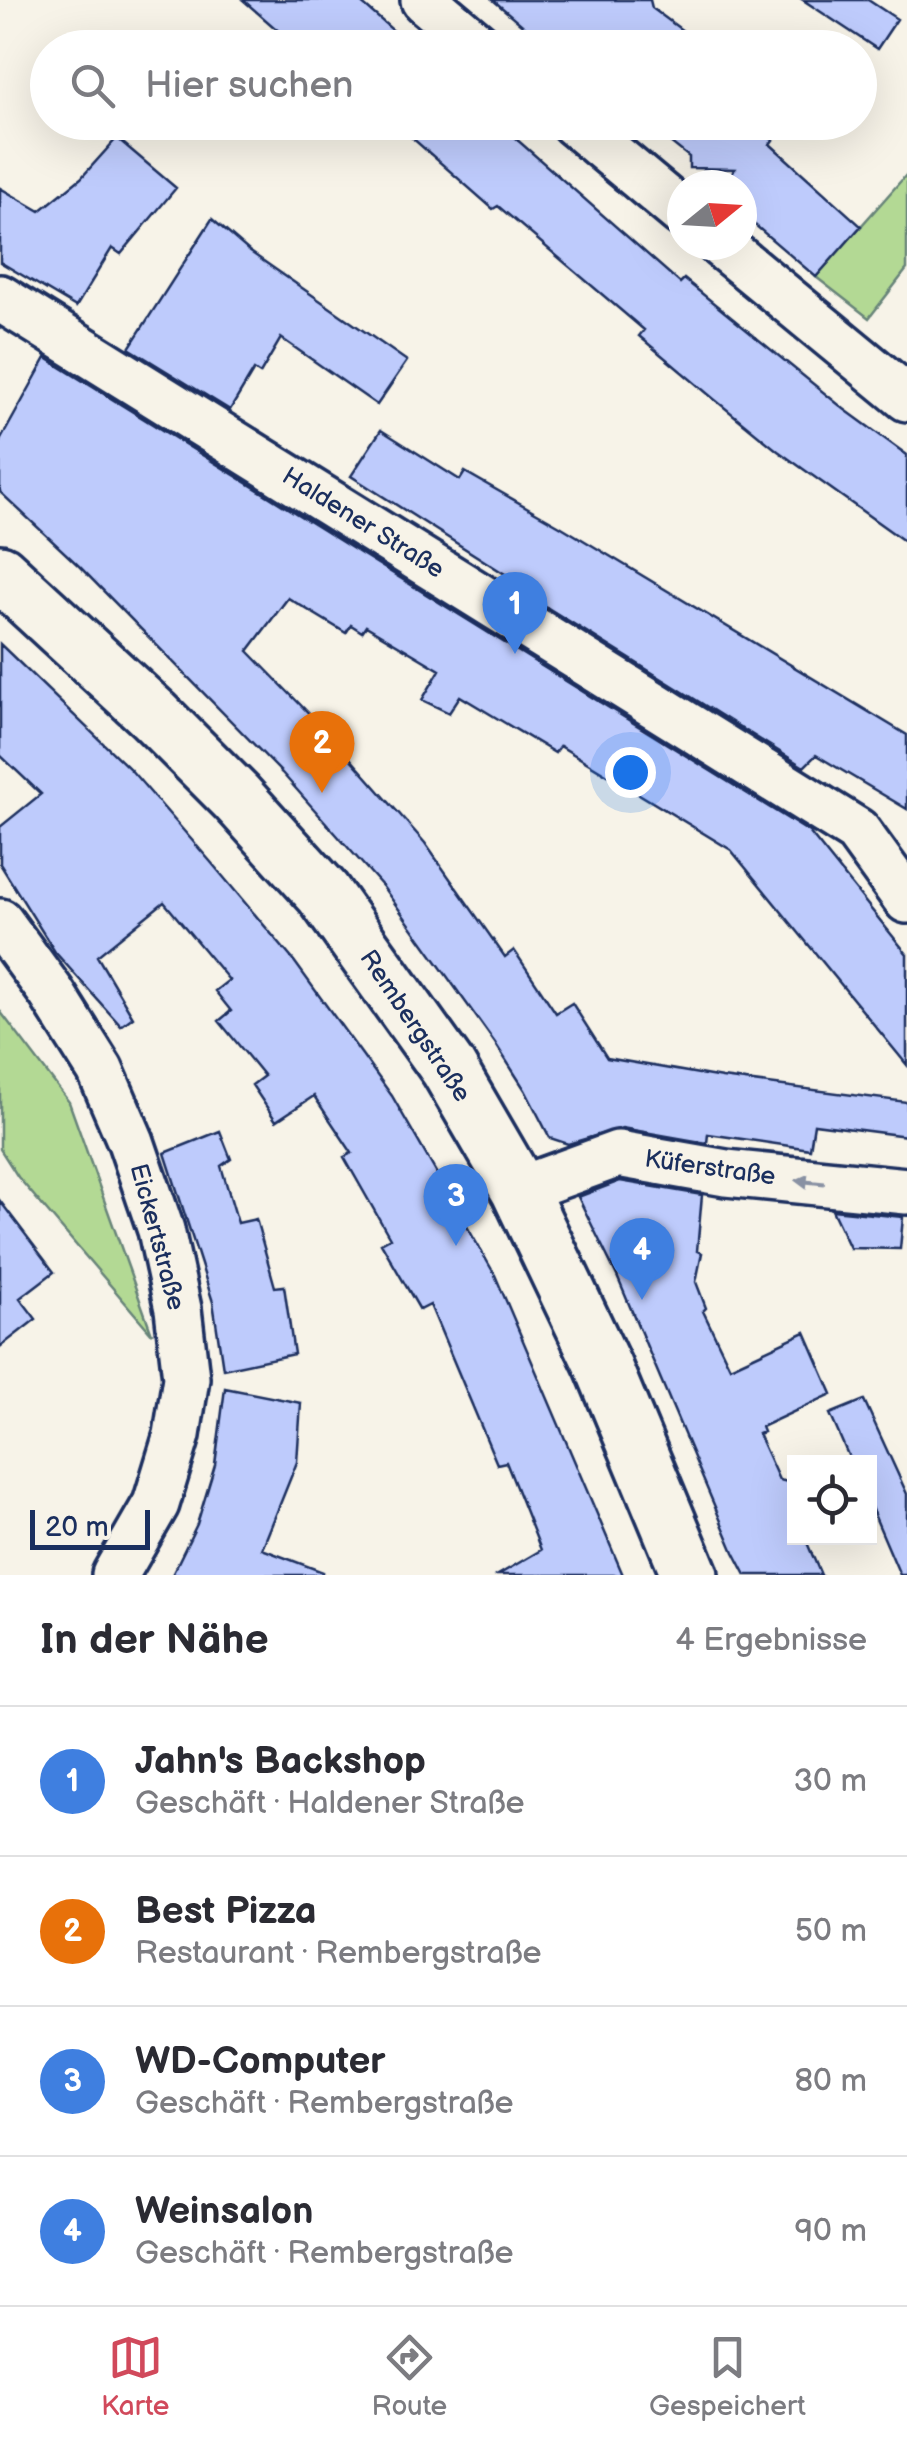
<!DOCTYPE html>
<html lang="de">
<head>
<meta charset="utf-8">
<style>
	:root { --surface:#fff; --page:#f2f2f3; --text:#2b2b33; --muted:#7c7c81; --line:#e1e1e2; --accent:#d1495b }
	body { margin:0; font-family:"Balsamiq Sans",sans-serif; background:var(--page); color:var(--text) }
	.controls { position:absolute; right:30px; bottom:30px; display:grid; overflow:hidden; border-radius:0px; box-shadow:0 10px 40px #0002 }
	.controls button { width:90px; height:90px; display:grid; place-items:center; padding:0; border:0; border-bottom:2px solid var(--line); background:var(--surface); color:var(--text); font:50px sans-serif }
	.compass { position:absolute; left:667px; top:170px; width:90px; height:90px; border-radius:50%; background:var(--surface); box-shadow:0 10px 40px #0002; rotate:72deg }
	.scale { position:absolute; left:30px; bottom:25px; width:120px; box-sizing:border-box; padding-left:10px; border:5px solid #1b2f5e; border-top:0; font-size:28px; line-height:35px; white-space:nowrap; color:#1b2f5e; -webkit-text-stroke:8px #f7f3e8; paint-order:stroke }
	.you { position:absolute; left:630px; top:772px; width:35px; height:35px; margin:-25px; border:8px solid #fff; border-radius:50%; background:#1a73e8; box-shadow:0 0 0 15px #1a73e833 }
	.badge { display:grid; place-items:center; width:65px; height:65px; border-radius:50%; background:var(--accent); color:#fff; font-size:32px; font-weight:700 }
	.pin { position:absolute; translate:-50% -82px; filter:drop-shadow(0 2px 5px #0008) }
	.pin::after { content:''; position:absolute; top:52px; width:35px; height:30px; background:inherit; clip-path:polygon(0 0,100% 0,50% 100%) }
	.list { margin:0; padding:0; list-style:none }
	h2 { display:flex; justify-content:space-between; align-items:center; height:130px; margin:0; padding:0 40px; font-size:42px }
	h2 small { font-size:32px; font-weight:400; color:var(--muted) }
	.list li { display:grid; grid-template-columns:65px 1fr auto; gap:30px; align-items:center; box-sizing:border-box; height:150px; padding:0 40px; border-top:2px solid var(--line) }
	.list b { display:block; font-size:38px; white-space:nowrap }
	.list p { margin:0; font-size:32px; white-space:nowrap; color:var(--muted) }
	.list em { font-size:32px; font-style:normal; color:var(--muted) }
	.icon { flex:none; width:55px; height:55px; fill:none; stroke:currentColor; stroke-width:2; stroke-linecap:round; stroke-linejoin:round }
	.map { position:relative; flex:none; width:907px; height:1575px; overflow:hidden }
	.search { position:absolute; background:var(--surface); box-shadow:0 10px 40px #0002; left:30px; right:30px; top:30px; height:110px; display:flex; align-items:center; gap:25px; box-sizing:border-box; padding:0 35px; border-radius:55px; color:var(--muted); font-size:38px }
	.sheet { height:730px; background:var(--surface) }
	nav { display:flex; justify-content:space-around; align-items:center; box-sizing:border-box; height:140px; border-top:2px solid var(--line); background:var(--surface); font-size:28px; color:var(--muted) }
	nav a { display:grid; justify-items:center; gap:5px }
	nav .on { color:var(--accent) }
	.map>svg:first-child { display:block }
</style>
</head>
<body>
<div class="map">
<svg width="907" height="1575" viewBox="0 0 907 1575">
	<rect width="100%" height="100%" fill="#f7f3e8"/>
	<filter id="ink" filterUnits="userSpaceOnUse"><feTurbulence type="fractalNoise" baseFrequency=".01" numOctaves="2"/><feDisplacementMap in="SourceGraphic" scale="20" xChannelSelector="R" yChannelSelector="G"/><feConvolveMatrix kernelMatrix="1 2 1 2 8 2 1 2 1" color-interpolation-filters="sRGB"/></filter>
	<g filter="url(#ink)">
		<path fill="#b3d994" stroke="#678479" stroke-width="2.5" d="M907,174V269L869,318L816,277Z
			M0,1011L69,1102L152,1334L18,1177L0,1149Z"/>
		<path fill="#becbfc" stroke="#1b2f5e" stroke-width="2.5" d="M243,0H358L413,48H298Z
			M493,0H650L652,8L706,48H549Z
			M803,0H868L897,19L877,49Z
			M394,122H497L680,283L684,279L844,409L907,455V543L778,451L714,399L639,336L644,330L498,206L493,209Z
			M645,122H760L761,132L773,140L770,144L861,226L816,277L742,214V185H721L735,169L689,168V157Z
			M117,138L176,188L121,254L112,248L76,307L0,262V188L40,211L81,178Z
			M212,219L249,251L407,361L377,405L281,338L260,374L254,370L230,410L129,348Z
			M46,358L809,832L907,954V1065L731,850L560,746L555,753L460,696L449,713L422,700L440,670L366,626L362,632L351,625L346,633L288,598L248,651L327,732L425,843L505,957L514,950L556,1013L572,1003L607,1058L722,1078L907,1102V1136L814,1124L810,1149L708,1134L707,1143L622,1128L568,1144L550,1138L525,1090L495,1043L383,887L282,773L79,566L0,492V441Z
			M381,430L460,480L465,472L560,526L907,735V809L816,755L804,767L527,595L530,590L351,476Z
			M0,644L130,769L210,861L294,961L392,1096L495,1275L623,1575H498L541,1550L506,1462L497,1464L430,1305L420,1310L381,1243L390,1238L344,1157L352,1153L314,1096L276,1121L252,1085L264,1076L219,1021L231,1011L215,991L229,980L164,902L97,956L133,1017L121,1026L55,952L0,864V827L41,794L0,755Z
			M220,1131L231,1159L221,1166L238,1223L256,1219L275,1287L284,1286L294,1354L223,1369L213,1302L165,1153Z
			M620,1181L702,1195L697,1251L702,1253L696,1282L706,1308L703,1311L730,1367L805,1332L832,1394L761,1427L763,1432L758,1434L779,1480L788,1482L794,1497V1538H805L821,1575H746L734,1552L617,1276L578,1197Z
			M0,1201L54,1272L20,1298L36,1319L0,1347Z
			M832,1210L903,1217L900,1249L850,1248Z
			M225,1388L301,1403L297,1462L262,1549L323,1572L322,1575H172L197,1524L215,1465Z
			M864,1400L907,1494V1575H900L870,1505V1462H851L830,1414Z"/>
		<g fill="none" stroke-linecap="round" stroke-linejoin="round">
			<defs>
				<path id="minor" d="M424,0L481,48
					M573,122L682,213
					M721,245L907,398
					M0,298L857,831L907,900
					M0,922L51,992L100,1070L131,1142L161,1230L178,1309L186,1378L177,1435L156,1504L115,1575
					M519,1190L618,1154L726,1173L907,1191"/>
				<path id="major" d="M0,573L154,715L236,797L323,893L448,1068L519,1190L603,1366L690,1575"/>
			</defs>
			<use href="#minor" stroke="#1b2f5e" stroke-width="52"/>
			<use href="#major" stroke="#1b2f5e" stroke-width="62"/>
			<use href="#minor" stroke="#f7f3e8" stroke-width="45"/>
			<use href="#major" stroke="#f7f3e8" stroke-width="55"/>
		</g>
		<defs><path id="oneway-solid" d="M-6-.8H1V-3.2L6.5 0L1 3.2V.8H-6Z" transform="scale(2.5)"/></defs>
		<use fill="#8991a3" href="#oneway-solid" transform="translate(810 1182) rotate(-174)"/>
	</g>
	<g text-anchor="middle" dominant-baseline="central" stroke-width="8" stroke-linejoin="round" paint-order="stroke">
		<g font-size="25" fill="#1b2f5e" stroke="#f7f3e8">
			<text transform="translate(363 523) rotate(32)">Haldener Straße</text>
			<text transform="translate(415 1026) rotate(56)">Rembergstraße</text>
			<text transform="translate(710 1168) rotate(8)">Küferstraße</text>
			<text transform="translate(157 1237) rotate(75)">Eickertstraße</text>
		</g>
	</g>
</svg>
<div class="controls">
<button><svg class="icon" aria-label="locate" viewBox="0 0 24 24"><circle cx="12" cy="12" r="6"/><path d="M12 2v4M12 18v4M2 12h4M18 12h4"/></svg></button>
</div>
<svg class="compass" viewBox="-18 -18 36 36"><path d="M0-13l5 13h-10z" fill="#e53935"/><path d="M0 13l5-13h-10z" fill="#7c7c81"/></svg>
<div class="scale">20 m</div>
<div class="you"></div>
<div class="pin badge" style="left:515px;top:654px;background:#3f7fe0">1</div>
<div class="pin badge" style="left:322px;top:793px;background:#e8710a">2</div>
<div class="pin badge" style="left:456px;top:1246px;background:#3f7fe0">3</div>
<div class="pin badge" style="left:642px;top:1300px;background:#3f7fe0">4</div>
<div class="search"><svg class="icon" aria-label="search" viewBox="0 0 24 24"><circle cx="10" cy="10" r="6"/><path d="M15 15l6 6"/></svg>Hier suchen</div>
</div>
<section class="sheet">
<h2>In der Nähe<small>4 Ergebnisse</small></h2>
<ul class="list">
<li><span class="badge" style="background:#3f7fe0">1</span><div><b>Jahn's Backshop</b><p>Geschäft · Haldener Straße</p></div><em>30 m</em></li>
<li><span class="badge" style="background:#e8710a">2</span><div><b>Best Pizza</b><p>Restaurant · Rembergstraße</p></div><em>50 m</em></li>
<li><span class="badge" style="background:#3f7fe0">3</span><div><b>WD-Computer</b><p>Geschäft · Rembergstraße</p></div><em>80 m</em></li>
<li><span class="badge" style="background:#3f7fe0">4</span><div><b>Weinsalon</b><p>Geschäft · Rembergstraße</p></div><em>90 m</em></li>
</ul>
</section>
<nav>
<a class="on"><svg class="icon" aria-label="map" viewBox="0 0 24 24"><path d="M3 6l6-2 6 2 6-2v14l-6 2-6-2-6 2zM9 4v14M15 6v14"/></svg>Karte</a>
<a><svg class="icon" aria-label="directions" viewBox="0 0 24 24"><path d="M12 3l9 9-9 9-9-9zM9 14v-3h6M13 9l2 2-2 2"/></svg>Route</a>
<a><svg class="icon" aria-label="saved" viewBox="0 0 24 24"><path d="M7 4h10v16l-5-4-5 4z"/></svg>Gespeichert</a>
</nav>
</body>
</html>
